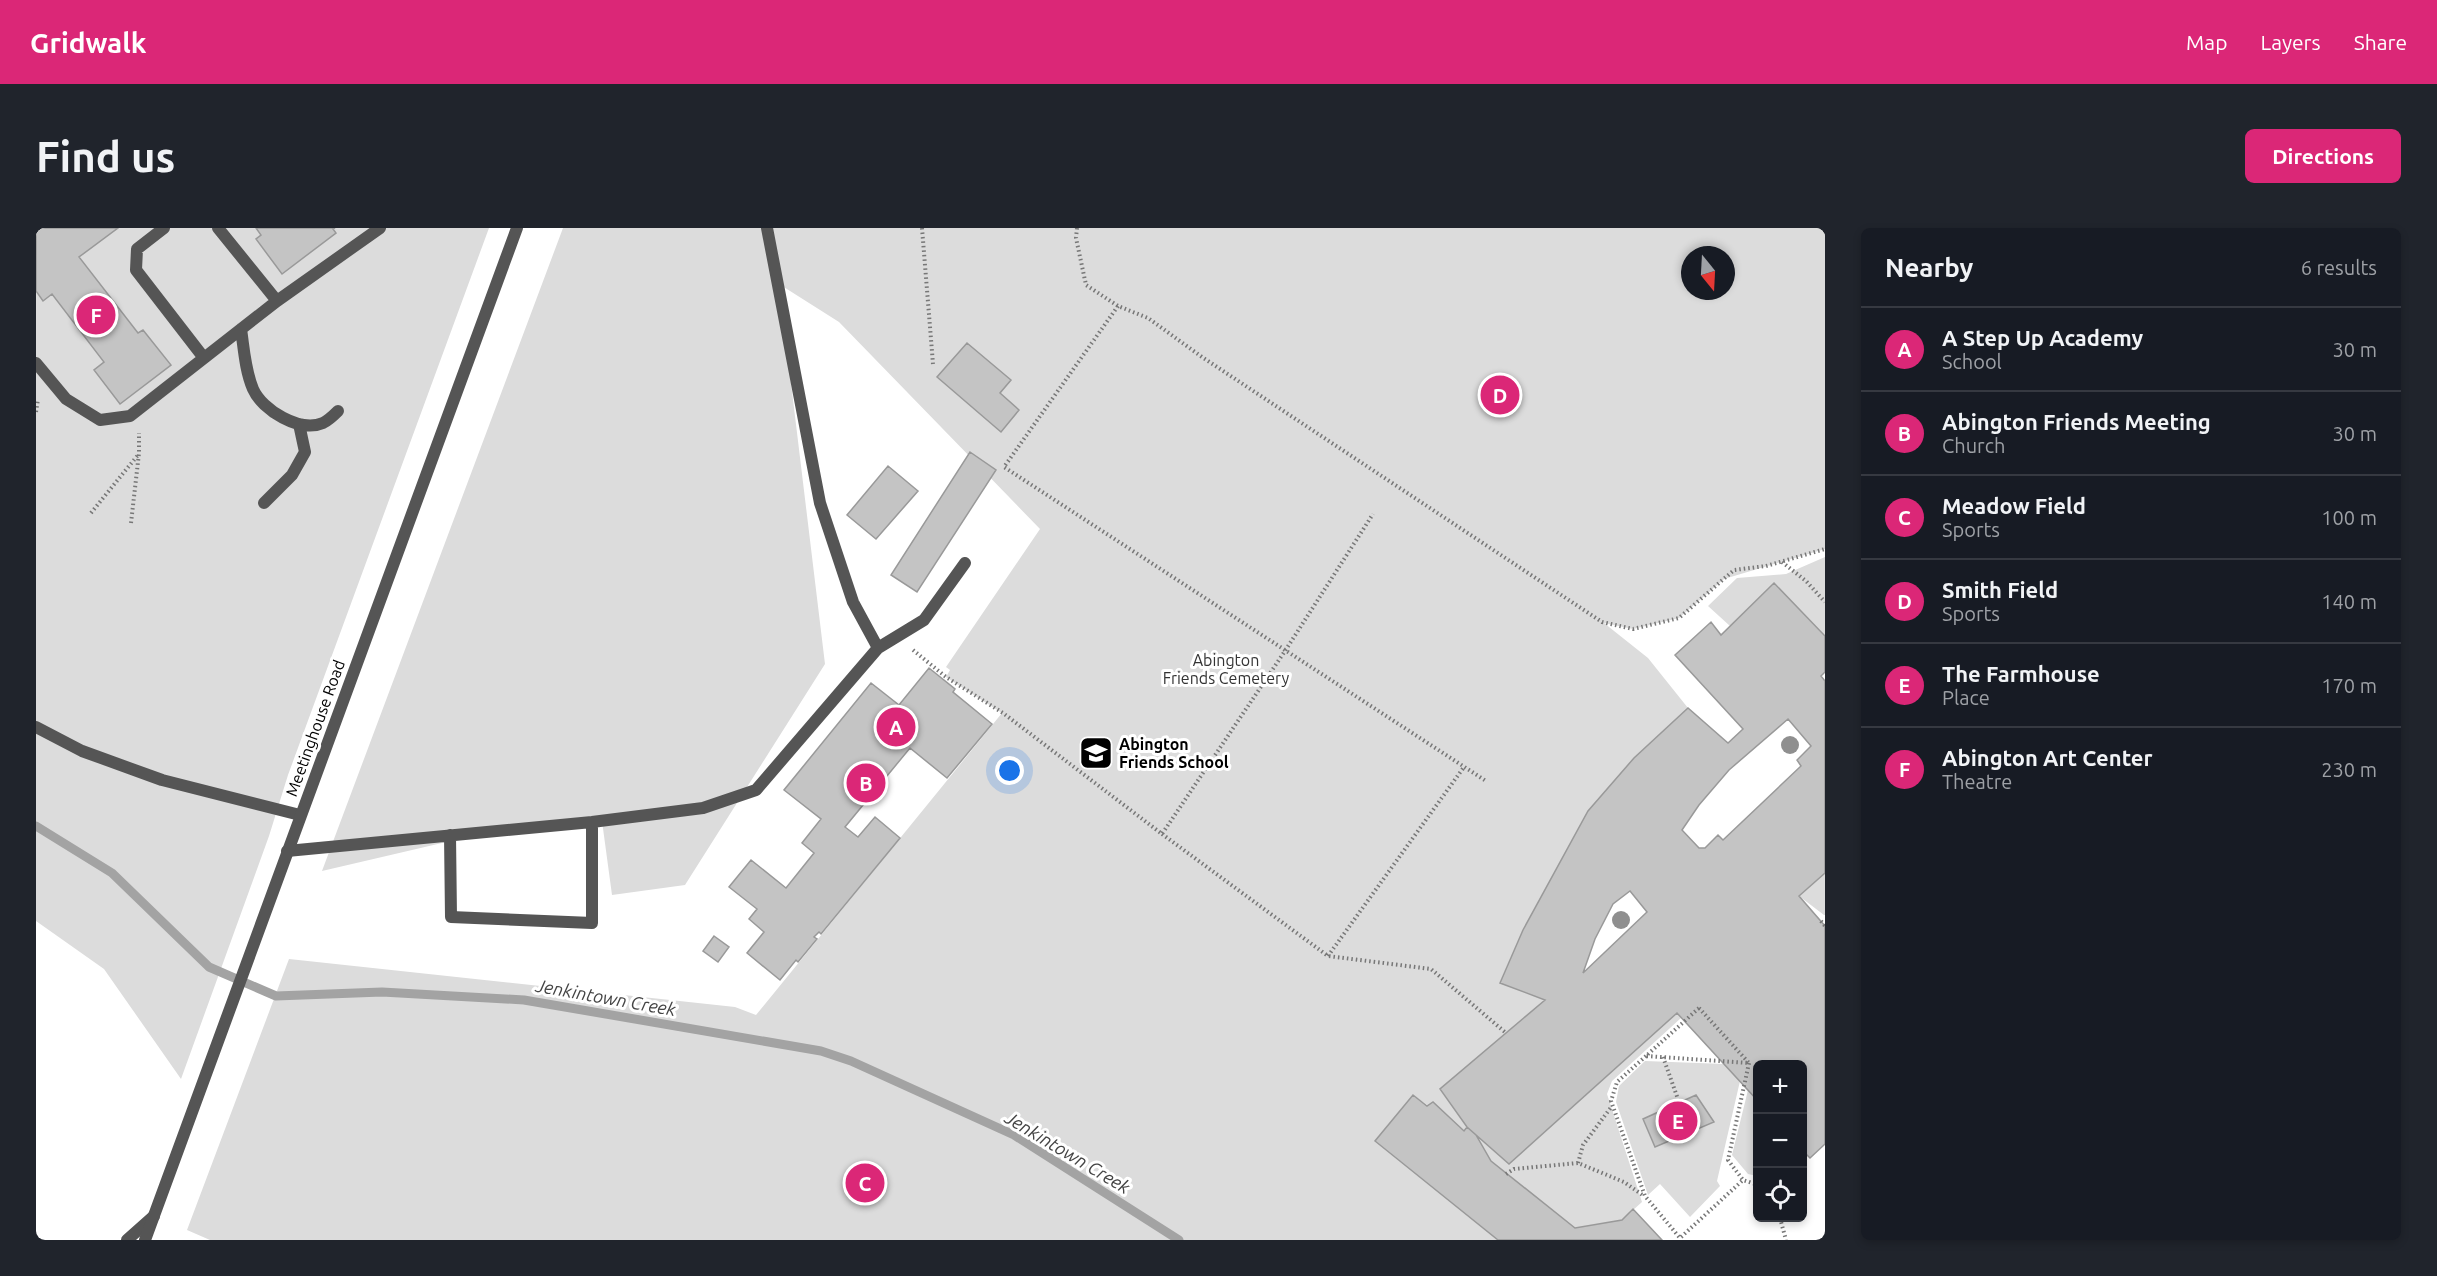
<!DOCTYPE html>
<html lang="en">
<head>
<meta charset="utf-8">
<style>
	:root { --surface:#171b24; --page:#20242c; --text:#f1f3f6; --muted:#9ea1a6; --line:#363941; --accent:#db2777 }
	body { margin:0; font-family:Ubuntu,sans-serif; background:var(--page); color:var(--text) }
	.controls { position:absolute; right:18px; bottom:18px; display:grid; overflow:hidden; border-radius:9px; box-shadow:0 3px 9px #0003 }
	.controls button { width:54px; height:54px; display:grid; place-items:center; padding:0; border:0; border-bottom:2px solid var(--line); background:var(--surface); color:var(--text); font:30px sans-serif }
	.compass { position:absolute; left:1645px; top:18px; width:54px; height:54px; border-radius:50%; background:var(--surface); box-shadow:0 3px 9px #0003; rotate:162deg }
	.you { position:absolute; left:974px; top:543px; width:21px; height:21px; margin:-15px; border:4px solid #fff; border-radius:50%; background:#1a73e8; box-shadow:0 0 0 9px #1a73e833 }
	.badge { display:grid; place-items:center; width:39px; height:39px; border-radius:50%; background:var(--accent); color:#fff; font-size:20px; font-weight:700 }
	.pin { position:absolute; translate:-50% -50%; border:3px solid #fff; box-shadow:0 2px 6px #0006 }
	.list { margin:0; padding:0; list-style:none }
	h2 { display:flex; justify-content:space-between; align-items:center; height:78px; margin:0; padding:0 24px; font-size:26px }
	h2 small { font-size:20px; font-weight:400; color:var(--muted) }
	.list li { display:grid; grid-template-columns:39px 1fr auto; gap:18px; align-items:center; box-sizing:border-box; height:84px; padding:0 24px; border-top:2px solid var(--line) }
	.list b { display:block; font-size:22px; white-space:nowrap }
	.list p { margin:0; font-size:20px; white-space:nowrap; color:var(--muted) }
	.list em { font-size:20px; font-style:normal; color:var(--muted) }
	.icon { flex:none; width:33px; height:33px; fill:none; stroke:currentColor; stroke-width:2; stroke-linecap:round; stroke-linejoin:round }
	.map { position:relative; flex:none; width:1789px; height:1012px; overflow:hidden; border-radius:9px }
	header { display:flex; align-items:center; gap:36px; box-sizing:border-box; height:84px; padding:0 30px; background:var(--accent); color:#fff }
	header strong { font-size:28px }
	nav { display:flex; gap:33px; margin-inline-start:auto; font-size:21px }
	.intro { display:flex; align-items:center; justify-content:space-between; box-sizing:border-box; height:144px; padding:0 36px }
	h1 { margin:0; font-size:42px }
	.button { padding:15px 27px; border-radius:9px; background:var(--accent); color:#fff; font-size:21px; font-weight:700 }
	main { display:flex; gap:36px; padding:0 36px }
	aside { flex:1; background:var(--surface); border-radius:9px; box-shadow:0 3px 9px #0003 }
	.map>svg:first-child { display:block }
</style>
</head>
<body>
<header>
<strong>Gridwalk</strong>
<nav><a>Map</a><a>Layers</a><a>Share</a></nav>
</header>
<div class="intro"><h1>Find us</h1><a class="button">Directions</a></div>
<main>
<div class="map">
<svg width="1789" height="1012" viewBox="0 0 1789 1012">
	<rect width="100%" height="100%" fill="#fff"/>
	<path fill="#dcdcdc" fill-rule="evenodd" d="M0,0H453L252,547L233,608L145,851L68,741L0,693Z
		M527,0H1789V321L1688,351L1643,390L1597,401L1568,395L1612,430L1652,480L1598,530L1552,583L1487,702L1464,754L1509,772L1404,861L1431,899L1428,903L1377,867L1339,913L1462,1012H174L151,1002L253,731L699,779L720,787L966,485L910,449L914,442L910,439L1004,301L803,94L743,56L789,436L649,657L576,667L566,593L436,608L286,643ZM1654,27H1690V63H1654Z
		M1789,329V408L1738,355L1694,398L1672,378L1701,350L1750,346Z
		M1789,645V687H1788L1763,668Z
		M1641,785L1645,790L1576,853L1571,866L1606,974L1586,992L1539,1000L1455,933L1440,907L1473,936Z
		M1609,833L1688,836L1704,853L1681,953L1684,958L1654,989L1624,956L1612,967L1580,874L1583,858Z
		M1712,862L1721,873V948L1712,946L1696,927Z"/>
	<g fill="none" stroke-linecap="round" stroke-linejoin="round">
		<path stroke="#a3a3a3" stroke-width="9" d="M0,598L76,645L173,739L240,768L346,764L488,772L785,823L815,833L978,907L1143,1012"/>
	</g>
	<path fill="#c4c4c4" stroke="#999" stroke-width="1.5" fill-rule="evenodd" d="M0,0H82L43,29L102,105L107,102L135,137L84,176L58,142L68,134L16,66L7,73L0,63Z
		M220,0H299L297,1L300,5L246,46L220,11L225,7Z
		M931,115L975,152L964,165L983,182L965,204L901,149Z
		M934,224L960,242L881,364L855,347Z
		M852,238L882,263L840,311L811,287Z
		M1738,355L1789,408V444L1785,448L1789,453V645L1763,668L1789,698V916L1774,930L1766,922V836H1722V873L1641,785L1473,936L1431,899L1404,861L1509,772L1464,755L1487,702L1552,583L1598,530L1652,480L1692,515L1707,501L1639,427L1675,394L1685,407ZM1752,491L1775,518L1761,532L1765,538L1687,612L1682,607L1669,620H1663L1646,602L1663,577L1693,542ZM1594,663L1611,684L1547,745L1559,711L1577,676Z
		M893,440L919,461L917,464L956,496L911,550L874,520L809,599L822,609L839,589L864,610L785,706L783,704L778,709L781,711L762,734L760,732L744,752L711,725L728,704L713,691L721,681L693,659L715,632L750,660L778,625L766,615L785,591L748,562L835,455L863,477Z
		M678,708L693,719L682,734L667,723Z
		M1377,867L1391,878L1397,874L1428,903L1431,899L1440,907L1455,933L1539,1000L1586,992L1597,981L1626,1012H1462L1339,913Z
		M1660,867L1678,894L1619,919L1607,891Z"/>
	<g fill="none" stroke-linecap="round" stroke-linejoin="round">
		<path stroke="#777" stroke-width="4" stroke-dasharray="1.5 3" stroke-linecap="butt" d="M886,0L897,136
			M1041,0L1040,10L1050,57L1082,78L1112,90L1166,129L1566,394L1597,401L1643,390L1698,342L1730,338L1789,321
			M1082,78L968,239L1450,553
			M0,184L2,171
			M55,285L102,227
			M95,295L103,225V205
			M1746,334L1770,353L1789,374
			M877,422L910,449L967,485L1126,606L1249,423L1337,286
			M1126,606L1292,728L1395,741L1470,805
			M1785,693L1789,698
			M1292,728L1428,539
			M1663,780L1713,835L1610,828Z
			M1610,828L1581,854L1575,873L1609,968L1644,1010L1707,952
			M1627,829L1643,874
			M1713,835L1692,932L1707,952L1722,957
			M1542,935L1547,917L1576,878
			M1470,946L1478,941L1542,935L1588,954L1608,968
			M1766,971H1768
			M1744,990L1750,1012"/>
		<path stroke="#555" stroke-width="12" d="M128,0L101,21L100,42L168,130
			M182,0L241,73
			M205,101C208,121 209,142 217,161C226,182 264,205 287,195C293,192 298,187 302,183
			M0,135L30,171L64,192L94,188L241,73L344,0
			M228,275L256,247L269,224L263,196
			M842,420L888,392L929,335
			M0,499L46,523L126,552L264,587
			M414,607L415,689L556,695V594
			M251,623L556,594L667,580L720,562L842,420L817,374L784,275L731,0"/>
		<path stroke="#555" stroke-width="12" d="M91,1012L118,988"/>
		<path stroke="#555" stroke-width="12" d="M109,1012L481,0"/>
	</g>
	<g fill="#8f8f8f">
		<circle cx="1754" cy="517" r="9"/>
		<circle cx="1585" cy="692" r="9"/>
	</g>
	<defs>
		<symbol id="school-square" viewBox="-11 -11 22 22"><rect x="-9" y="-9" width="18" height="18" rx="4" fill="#000" stroke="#fff"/><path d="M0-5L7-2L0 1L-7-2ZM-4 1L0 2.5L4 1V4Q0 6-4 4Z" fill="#fff"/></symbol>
	</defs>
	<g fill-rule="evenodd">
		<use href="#school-square" x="1041" y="506" width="38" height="38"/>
	</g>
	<g text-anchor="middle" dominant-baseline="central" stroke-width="6" stroke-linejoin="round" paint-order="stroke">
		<g font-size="16" fill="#333" stroke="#fff">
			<text x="1190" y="432">Abington<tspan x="1190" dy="18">Friends Cemetery</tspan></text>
		</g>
		<g font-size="16" fill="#000" stroke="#fff">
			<text transform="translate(279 500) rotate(-70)">Meetinghouse Road</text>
		</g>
		<g font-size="16" font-weight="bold" fill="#000" stroke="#fff" text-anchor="start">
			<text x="1083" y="516">Abington<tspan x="1083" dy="18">Friends School</tspan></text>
		</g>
		<g font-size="18" font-style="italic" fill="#444" stroke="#fff">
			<text transform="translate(570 769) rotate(10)">Jenkintown Creek</text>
			<text transform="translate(1032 924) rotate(31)">Jenkintown Creek</text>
		</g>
	</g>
</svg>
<div class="controls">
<button>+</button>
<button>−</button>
<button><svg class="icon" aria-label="locate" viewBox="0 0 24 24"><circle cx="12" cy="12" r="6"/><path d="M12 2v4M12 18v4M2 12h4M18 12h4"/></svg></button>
</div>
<svg class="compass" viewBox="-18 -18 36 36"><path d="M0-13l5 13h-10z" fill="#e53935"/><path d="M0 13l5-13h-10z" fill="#9ea1a6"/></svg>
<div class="you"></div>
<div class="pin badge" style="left:860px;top:499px">A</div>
<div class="pin badge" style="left:830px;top:555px">B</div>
<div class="pin badge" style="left:829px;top:955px">C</div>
<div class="pin badge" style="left:1464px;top:167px">D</div>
<div class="pin badge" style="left:1642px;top:893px">E</div>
<div class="pin badge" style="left:60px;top:87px">F</div>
</div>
<aside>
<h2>Nearby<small>6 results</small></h2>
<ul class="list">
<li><span class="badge">A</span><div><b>A Step Up Academy</b><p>School</p></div><em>30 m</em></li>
<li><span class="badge">B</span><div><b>Abington Friends Meeting</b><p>Church</p></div><em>30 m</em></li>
<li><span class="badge">C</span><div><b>Meadow Field</b><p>Sports</p></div><em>100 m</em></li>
<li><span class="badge">D</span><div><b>Smith Field</b><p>Sports</p></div><em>140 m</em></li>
<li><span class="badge">E</span><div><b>The Farmhouse</b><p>Place</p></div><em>170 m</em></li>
<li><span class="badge">F</span><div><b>Abington Art Center</b><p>Theatre</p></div><em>230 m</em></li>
</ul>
</aside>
</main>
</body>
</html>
